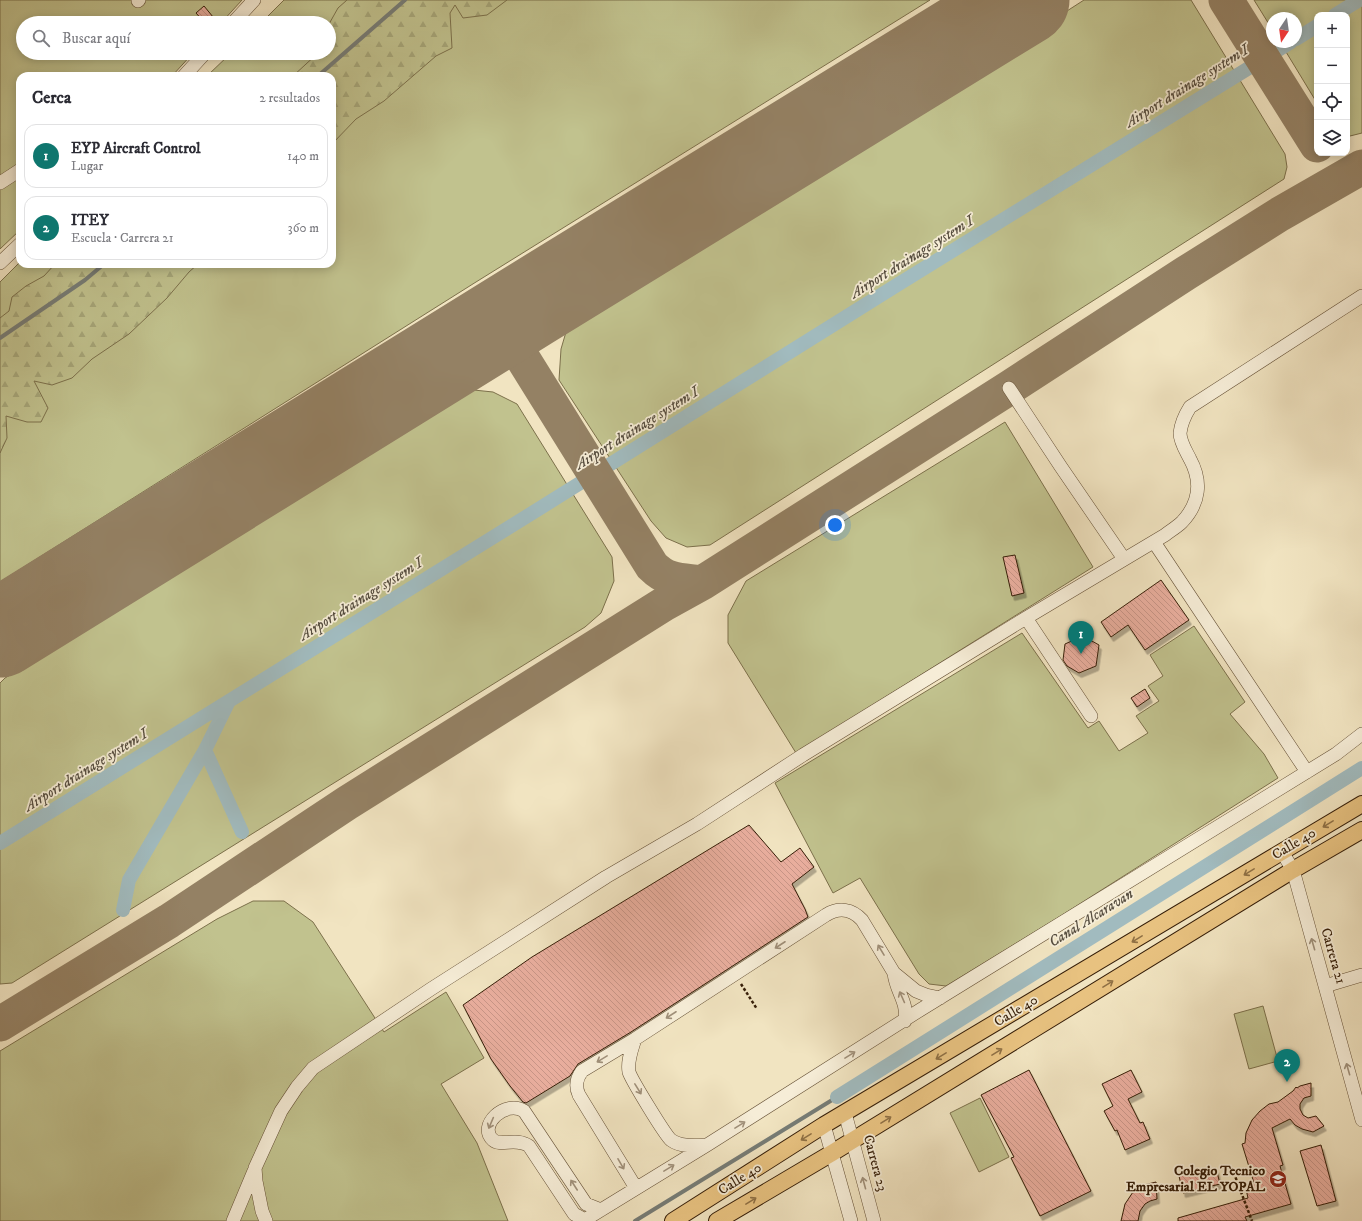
<!DOCTYPE html>
<html lang="es">
<head>
<meta charset="utf-8">
<style>
	:root { --surface:#fff; --page:#f2f2f3; --text:#2b2b33; --muted:#7c7c81; --line:#e1e1e2; --accent:#0f766e }
	body { margin:0; font-family:"IM FELL DW Pica",serif; background:var(--page); color:var(--text) }
	.controls { position:absolute; right:12px; top:12px; display:grid; overflow:hidden; border-radius:8px; box-shadow:0 2px 10px #0003 }
	.controls button { width:36px; height:36px; display:grid; place-items:center; padding:0; border:0; border-bottom:1px solid var(--line); background:var(--surface); color:var(--text); font:20px sans-serif }
	.compass { position:absolute; left:1266px; top:12px; width:36px; height:36px; border-radius:50%; background:var(--surface); box-shadow:0 2px 10px #0003; rotate:193deg }
	.you { position:absolute; left:835px; top:525px; width:14px; height:14px; margin:-10px; border:3px solid #fff; border-radius:50%; background:#1a73e8; box-shadow:0 0 0 6px #1a73e833 }
	.badge { display:grid; place-items:center; width:26px; height:26px; border-radius:50%; background:var(--accent); color:#fff; font-size:13px; font-weight:700 }
	.pin { position:absolute; translate:-50% -33px; filter:drop-shadow(0 1px 2px #0008) }
	.pin::after { content:''; position:absolute; top:21px; width:14px; height:12px; background:inherit; clip-path:polygon(0 0,100% 0,50% 100%) }
	.list { margin:0; padding:0; list-style:none }
	h2 { display:flex; justify-content:space-between; align-items:center; height:52px; margin:0; padding:0 16px; font-size:17px }
	h2 small { font-size:13px; font-weight:400; color:var(--muted) }
	.list li { display:grid; grid-template-columns:26px 1fr auto; gap:12px; align-items:center; box-sizing:border-box; height:64px; margin:0 8px 8px; padding:0 8px; border:1px solid var(--line); border-radius:12px }
	.list b { display:block; font-size:15px; white-space:nowrap }
	.list p { margin:0; font-size:13px; white-space:nowrap; color:var(--muted) }
	.list em { font-size:13px; font-style:normal; color:var(--muted) }
	.icon { flex:none; width:22px; height:22px; fill:none; stroke:currentColor; stroke-width:2; stroke-linecap:round; stroke-linejoin:round }
	.map { position:relative; flex:none; width:1362px; height:1221px; overflow:hidden }
	.search { position:absolute; background:var(--surface); box-shadow:0 2px 10px #0003; left:16px; top:16px; width:320px; height:44px; display:flex; align-items:center; gap:10px; box-sizing:border-box; padding:0 14px; border-radius:22px; color:var(--muted); font-size:15px }
	.panel { position:absolute; background:var(--surface); box-shadow:0 2px 10px #0003; left:16px; top:72px; width:320px; height:196px; border-radius:12px }
	.map>svg:first-child { display:block }
</style>
</head>
<body>
<div class="map">
<svg width="1362" height="1221" viewBox="0 0 1362 1221">
	<defs>
		<pattern id="forest-firs" width="22" height="20" patternUnits="userSpaceOnUse"><rect width="22" height="20" fill="#c1c28e"/><path d="M5 1l3.5 6h-7zM16 11l3.5 6h-7z" fill="#a6a679"/></pattern>
		<pattern id="building-back-hatch" width="6" height="6" patternUnits="userSpaceOnUse"><rect width="6" height="6" fill="#e9ae9e"/><path d="M-1 5l2 2M0 0l6 6M5-1l2 2" fill="none" stroke="#c89587"/></pattern>
		<filter id="shadow"><feDropShadow dx="2.5" dy="4.5" stdDeviation="0" flood-color="#0004"/></filter>
	</defs>
	<rect width="100%" height="100%" fill="#f1e4c1"/>
	<filter id="stains"><feTurbulence type="fractalNoise" baseFrequency=".005" numOctaves="4"/><feColorMatrix values="0 0 0 0 .2 0 0 0 0 .09 0 0 0 0 .02 0 0 0 .5 -.17"/></filter>
	<radialGradient id="worn" r=".72"><stop offset=".6" stop-color="#630" stop-opacity="0"/><stop offset="1" stop-color="#630" stop-opacity=".3"/></radialGradient>
	<path fill="#c1c28e" stroke="#7c704b" d="M0,0H242L221,23H23V53H193L172,76H20V230L0,249Z
		M284,0H930L476,282L0,582V282L20,262V264H332V76H207L231,53H329V23H261Z
		M1084,0H1191L1285,154L1287,167L1284,179L710,545L687,547L666,538L651,521L559,380L561,349L566,332L580,311L946,89Z
		M1254,0H1362V133L1350,136L1347,135V15H1317V103L1280,42H1296V18H1272V29Z
		M464,389L493,392L517,404L612,557L614,581L601,613L585,627L12,983L0,984V683L5,678L111,615L438,403Z
		M1005,422L1093,567L796,753L728,643V615L746,581Z
		M1194,626L1245,702L1230,714L1264,754L1278,778L1059,917L946,986L929,984L919,974L860,878L833,893L775,783L1022,633L1088,728L1099,721L1119,751L1148,733L1136,716L1159,701L1148,686L1163,676L1150,655Z
		M253,901H284L313,922L384,1032L446,992L484,1058L441,1084L477,1143L508,1221H0V1051L217,919Z
		M1263,1006L1278,1061L1249,1069L1234,1014Z
		M980,1098L1009,1157L979,1172L950,1113Z"/>
	<path fill="url(#forest-firs)" stroke="#7c704b" d="M347,0H507L487,15L463,18L455,5L450,13L452,48L436,56L384,101L356,119L332,144V76H293L318,53H329V43L333,39L329,24L338,8Z
		M55,264H198L189,272L167,298L129,334L92,359L72,378L52,385L34,381L48,408L41,422H27L6,416L7,438L0,453V318L9,311L12,297L26,286L44,276Z"/>
	<g fill="none" stroke-linecap="round" stroke-linejoin="round">
		<path stroke="#767c76" stroke-width="4" d="M318,76L405,0
			M0,338L85,280L104,264
			M635,1221L837,1097"/>
		<path stroke="#a1bbbf" stroke-width="14" d="M1335,15L1359,0
			M1296,39L1317,26
			M229,701L205,750L242,832
			M0,843L545,505L897,285L1291,42
			M123,910L129,880L205,750
			M837,1097L1362,768"/>
		<path stroke="#948164" stroke-width="35" d="M1226,0L1317,145
			M529,305C520,321 514,336 520,354L652,566C668,582 681,580 702,583
			M470,342C493,338 500,341 520,354
			M0,1024L169,921L347,803L664,604L702,583L1009,388L1186,273L1280,214L1362,167"/>
		<path stroke="#948164" stroke-width="89" d="M0,633L529,305L1025,0"/>
	</g>
	<path fill="url(#building-back-hatch)" stroke="#361e08" filter="url(#shadow)" d="M204,6L218,23H205L196,13Z
		M1015,555L1024,593L1012,596L1003,557Z
		M1161,580L1189,620L1145,650L1128,625L1111,637L1101,622Z
		M1083,636L1099,645L1096,666L1079,673L1067,666L1063,660L1065,644Z
		M1145,689L1150,698L1137,707L1131,698Z
		M749,825L781,862L800,848L814,867L792,884L805,909L808,917L631,1032L578,1064L570,1076L526,1103L523,1102L510,1086L491,1059L463,1005L532,957Z
		M1029,1070L1091,1191L1040,1216L1011,1158L1014,1157L981,1095Z
		M1131,1070L1142,1092L1128,1099L1140,1123L1143,1122L1150,1139L1125,1150L1117,1130L1115,1131L1104,1111L1113,1106L1102,1084Z
		M1311,1083V1096L1304,1098L1300,1104V1109L1303,1115L1308,1118L1316,1116L1324,1126L1313,1132L1302,1129L1295,1125L1290,1119L1272,1128L1283,1165L1280,1166L1291,1204L1245,1217L1247,1221H1178V1218L1248,1198L1245,1185L1254,1183L1242,1144L1245,1143L1246,1133L1252,1120L1260,1111L1269,1104L1278,1102L1293,1091L1296,1087L1297,1088L1300,1086Z
		M1321,1145L1336,1201L1317,1206L1300,1151Z
		M1216,1168L1220,1184L1183,1193L1179,1176Z
		M1156,1182L1157,1199L1150,1201L1145,1204L1140,1211L1138,1221H1121L1125,1204L1133,1192L1144,1185Z"/>
	<g fill="none" stroke-linecap="round" stroke-linejoin="round">
		<defs>
			<path id="minor" d="M138,1L139,0
				M233,23L254,0
				M184,76L205,53
				M0,183L20,170
				M0,263L20,244
				M1009,388L1061,467L1124,559
				M1154,542L1307,772
				M1026,618L1091,716
				M1282,852L1293,870L1362,1120
				M894,973C896,992 908,1001 905,1021
				M1325,986L1362,975
				M635,1039C632,1049 627,1061 629,1072C631,1079 665,1135 671,1140C680,1147 695,1146 706,1145
				M845,1113L874,1221
				M824,1125L851,1221
				M636,1188L579,1095C575,1086 576,1079 582,1071L635,1039L826,915C839,907 852,909 862,920L894,973L916,991L926,995L940,998
				M585,1220L574,1214L529,1146C516,1137 501,1147 493,1140C477,1126 505,1099 524,1111L586,1204L601,1210
				M233,1221L254,1171
				M266,1221L262,1211L256,1181L255,1168L281,1111L297,1087L313,1068L431,989L606,877L697,824L803,755L1026,618L1165,535C1170,531 1177,527 1182,522C1200,503 1202,481 1190,459C1186,451 1180,442 1180,433C1181,424 1185,415 1190,407L1362,296
				M583,1221L707,1145L920,1010L1336,754L1362,734"/>
			<path id="major" d="M673,1221L824,1125L1362,804
				M717,1221L832,1153L1293,870L1362,830"/>
		</defs>
		<use href="#minor" stroke="#655036" stroke-width="14"/>
		<use href="#major" stroke="#361e08" stroke-width="18"/>
		<path stroke="#361e08" stroke-width="2.5" stroke-dasharray="3 2" stroke-linecap="butt" d="M741,984L757,1009
			M1232,1168L1252,1221"/>
		<use href="#minor" stroke="#f6edd7" stroke-width="13"/>
		<use href="#major" stroke="#e8c280" stroke-width="16"/>
	</g>
	<defs><path id="oneway-shaft" d="M-6 0H5M1.5-3L5.5 0L1.5 3" fill="none" stroke-width="1.6" stroke-linecap="round" stroke-linejoin="round"/></defs>
	<g stroke="#8f7044">
		<use href="#oneway-shaft" transform="translate(1328 824) rotate(149)"/>
		<use href="#oneway-shaft" transform="translate(1249 872) rotate(149)"/>
		<use href="#oneway-shaft" transform="translate(1137 939) rotate(149)"/>
		<use href="#oneway-shaft" transform="translate(1108 984) rotate(-32)"/>
		<use href="#oneway-shaft" transform="translate(997 1052) rotate(-32)"/>
		<use href="#oneway-shaft" transform="translate(941 1056) rotate(149)"/>
		<use href="#oneway-shaft" transform="translate(886 1120) rotate(-32)"/>
		<use href="#oneway-shaft" transform="translate(806 1137) rotate(148)"/>
		<use href="#oneway-shaft" transform="translate(751 1201) rotate(-31)"/>
	</g>
	<g stroke="#a0907a">
		<use href="#oneway-shaft" transform="translate(1313 944) rotate(-106)"/>
		<use href="#oneway-shaft" transform="translate(780 945) rotate(147)"/>
		<use href="#oneway-shaft" transform="translate(881 950) rotate(-121)"/>
		<use href="#oneway-shaft" transform="translate(902 997) rotate(-114)"/>
		<use href="#oneway-shaft" transform="translate(671 1015) rotate(147)"/>
		<use href="#oneway-shaft" transform="translate(850 1055) rotate(-32)"/>
		<use href="#oneway-shaft" transform="translate(602 1059) rotate(149)"/>
		<use href="#oneway-shaft" transform="translate(1348 1069) rotate(-106)"/>
		<use href="#oneway-shaft" transform="translate(638 1089) rotate(58)"/>
		<use href="#oneway-shaft" transform="translate(491 1123) rotate(113)"/>
		<use href="#oneway-shaft" transform="translate(740 1125) rotate(-32)"/>
		<use href="#oneway-shaft" transform="translate(621 1164) rotate(60)"/>
		<use href="#oneway-shaft" transform="translate(669 1168) rotate(-31)"/>
		<use href="#oneway-shaft" transform="translate(864 1183) rotate(-105)"/>
		<use href="#oneway-shaft" transform="translate(574 1185) rotate(-123)"/>
	</g>
	<defs>
		<symbol id="university-disc" viewBox="-11 -11 22 22"><circle r="9.5" fill="#8f2418" stroke="#f6edd7"/><path d="M0-5L7-2L0 1L-7-2ZM-4 1L0 2.5L4 1V4Q0 6-4 4Z" fill="#fff"/></symbol>
	</defs>
	<g fill-rule="evenodd">
		<use href="#university-disc" x="1268" y="1169" width="20" height="20"/>
	</g>
	<g text-anchor="middle" dominant-baseline="central" stroke-width="3.5" stroke-linejoin="round" paint-order="stroke">
		<g font-size="14" fill="#361e08" stroke="#f6edd7">
			<text transform="translate(1294 844) rotate(-31)">Calle 40</text>
			<text transform="translate(1333 956) rotate(74)">Carrera 21</text>
			<text transform="translate(1016 1011) rotate(-31)">Calle 40</text>
			<text transform="translate(875 1163) rotate(75)">Carrera 23</text>
			<text transform="translate(740 1179) rotate(-32)">Calle 40</text>
		</g>
		<g font-size="14" font-weight="bold" fill="#361e08" stroke="#f6edd7" text-anchor="end">
			<text x="1265" y="1171">Colegio Tecnico<tspan x="1265" dy="16">Empresarial EL YOPAL</tspan></text>
		</g>
		<g font-size="15" font-style="italic" fill="#564d3f" stroke="#f6edd7">
			<text transform="translate(1187 86) rotate(-32)">Airport drainage system I</text>
			<text transform="translate(912 257) rotate(-32)">Airport drainage system I</text>
			<text transform="translate(637 428) rotate(-32)">Airport drainage system I</text>
			<text transform="translate(361 599) rotate(-32)">Airport drainage system I</text>
			<text transform="translate(86 770) rotate(-32)">Airport drainage system I</text>
			<text transform="translate(1091 918) rotate(-32)">Canal Alcaravan</text>
		</g>
	</g>
	<rect width="100%" height="100%" filter="url(#stains)"/>
	<rect width="100%" height="100%" fill="url(#worn)"/>
</svg>
<div class="controls">
<button>+</button>
<button>−</button>
<button><svg class="icon" aria-label="locate" viewBox="0 0 24 24"><circle cx="12" cy="12" r="6"/><path d="M12 2v4M12 18v4M2 12h4M18 12h4"/></svg></button>
<button><svg class="icon" aria-label="layers" viewBox="0 0 24 24"><path d="M12 4l9 5-9 5-9-5zM3 14l9 5 9-5"/></svg></button>
</div>
<svg class="compass" viewBox="-18 -18 36 36"><path d="M0-13l5 13h-10z" fill="#e53935"/><path d="M0 13l5-13h-10z" fill="#7c7c81"/></svg>
<div class="you"></div>
<div class="pin badge" style="left:1081px;top:654px">1</div>
<div class="pin badge" style="left:1287px;top:1082px">2</div>
<div class="search"><svg class="icon" aria-label="search" viewBox="0 0 24 24"><circle cx="10" cy="10" r="6"/><path d="M15 15l6 6"/></svg>Buscar aquí</div>
<section class="panel">
<h2>Cerca<small>2 resultados</small></h2>
<ul class="list">
<li><span class="badge">1</span><div><b>EYP Aircraft Control</b><p>Lugar</p></div><em>140 m</em></li>
<li><span class="badge">2</span><div><b>ITEY</b><p>Escuela · Carrera 21</p></div><em>360 m</em></li>
</ul>
</section>
</div>
</body>
</html>
